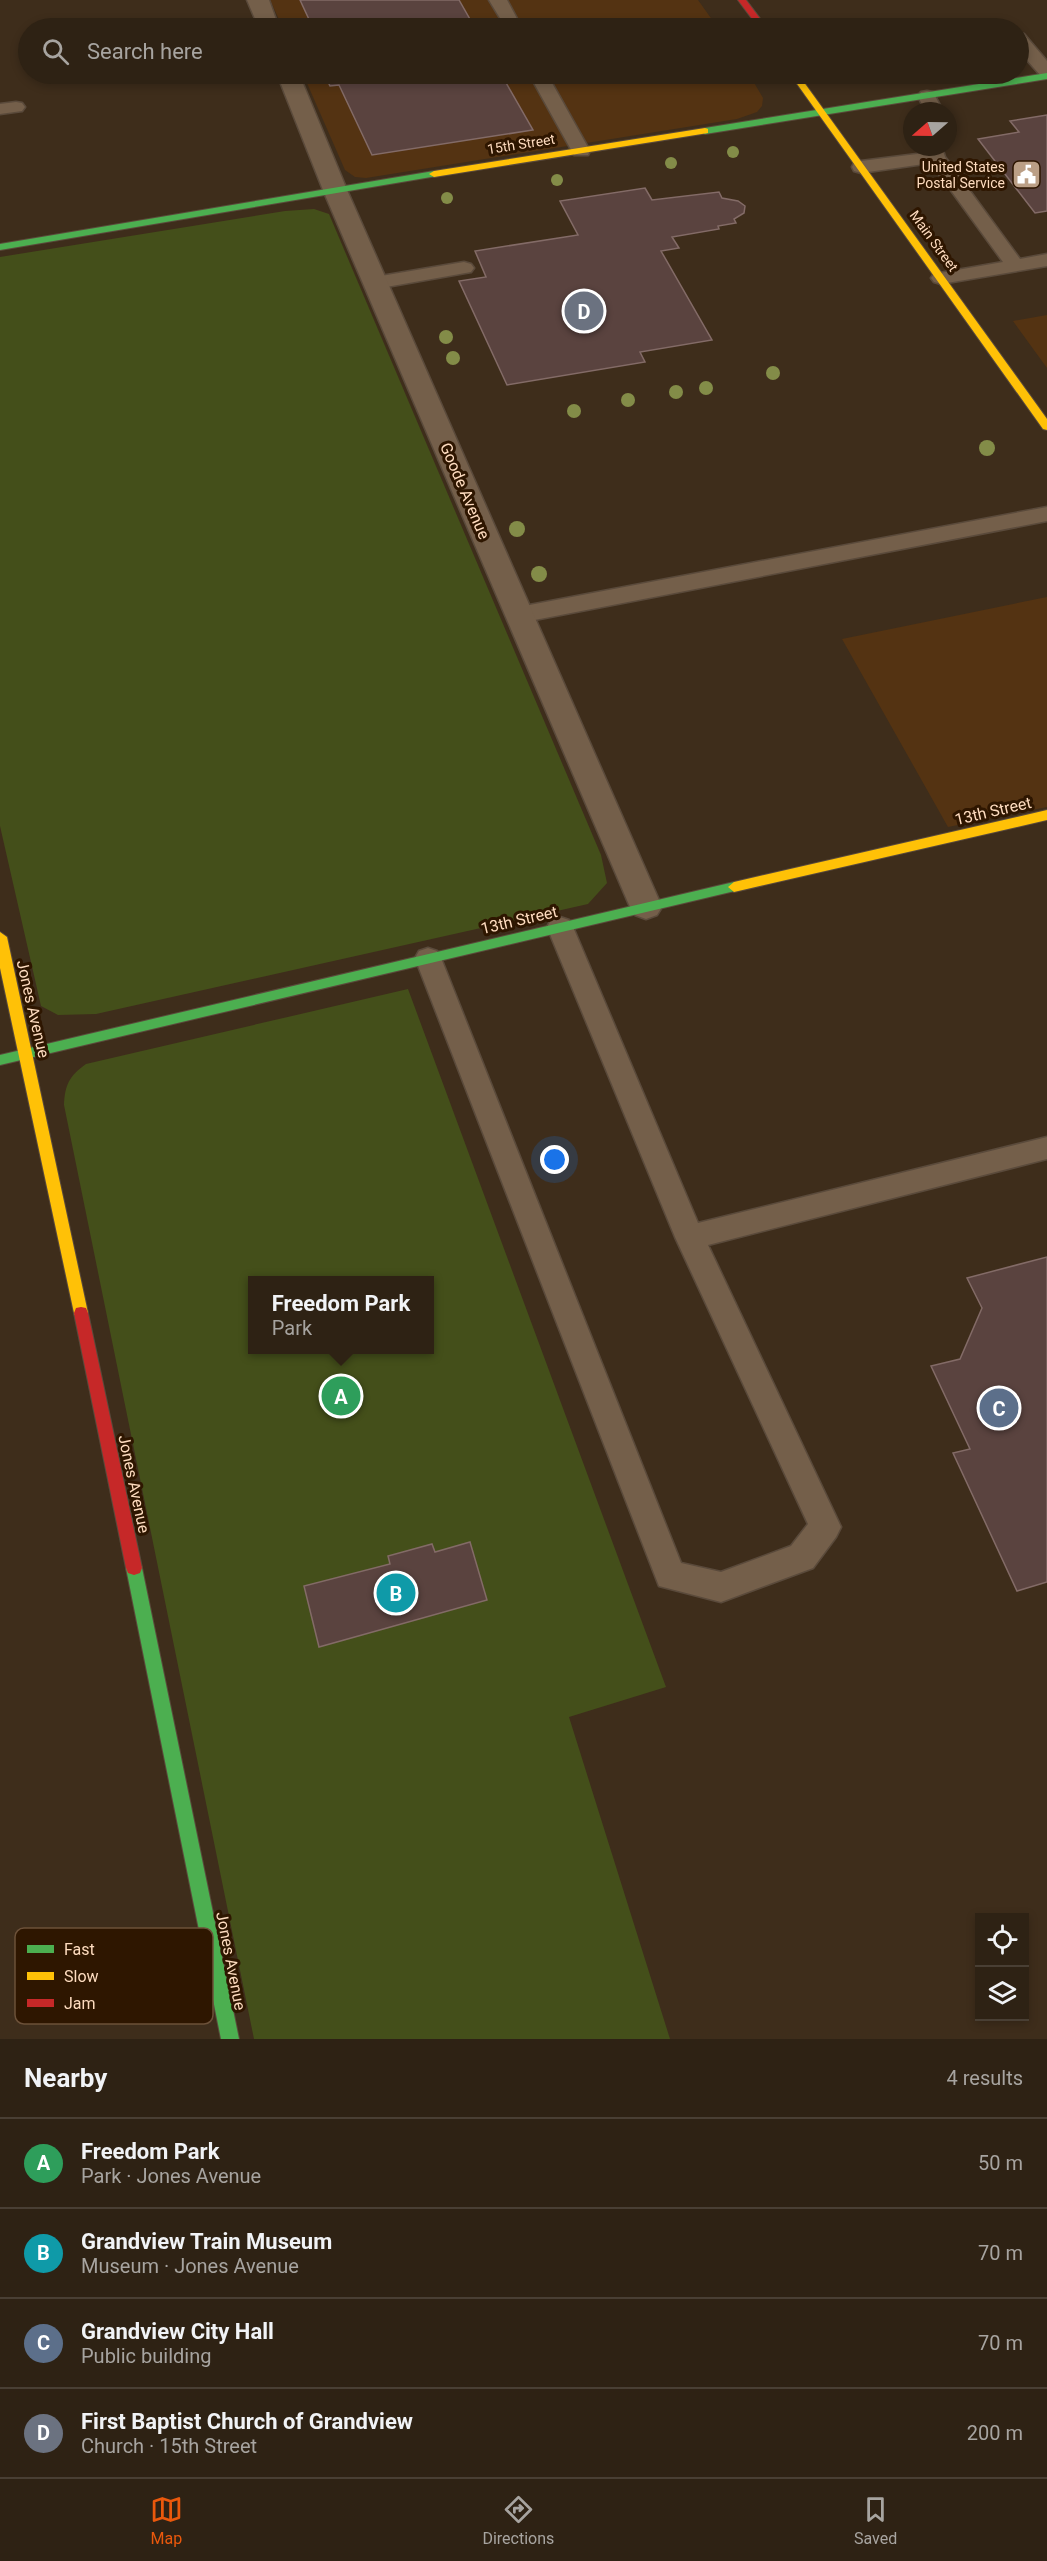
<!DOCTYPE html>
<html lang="en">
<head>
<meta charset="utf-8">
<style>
	:root { --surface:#2e2214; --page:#3a2f22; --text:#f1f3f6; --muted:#a7a4a0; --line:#493f34; --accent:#ea580c }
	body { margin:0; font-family:Roboto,sans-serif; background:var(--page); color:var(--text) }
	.controls { position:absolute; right:18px; bottom:18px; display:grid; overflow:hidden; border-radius:0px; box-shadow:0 3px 9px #0003 }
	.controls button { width:54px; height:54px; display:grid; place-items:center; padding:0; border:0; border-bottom:2px solid var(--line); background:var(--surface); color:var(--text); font:30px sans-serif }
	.compass { position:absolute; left:903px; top:102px; width:54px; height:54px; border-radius:50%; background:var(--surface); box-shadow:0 3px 9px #0003; rotate:250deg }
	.you { position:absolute; left:555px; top:1160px; width:21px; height:21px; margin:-15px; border:4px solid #fff; border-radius:50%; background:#1a73e8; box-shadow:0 0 0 9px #1a73e833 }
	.badge { display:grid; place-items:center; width:39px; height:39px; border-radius:50%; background:var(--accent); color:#fff; font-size:20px; font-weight:700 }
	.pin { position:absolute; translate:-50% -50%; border:3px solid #fff; box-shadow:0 2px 6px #0006 }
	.popup { position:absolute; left:248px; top:1276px; width:186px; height:78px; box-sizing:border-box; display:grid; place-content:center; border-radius:0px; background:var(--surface); filter:drop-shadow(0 2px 4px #0005); font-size:20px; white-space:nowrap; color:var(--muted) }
	.popup b { font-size:22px; color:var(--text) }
	.popup::after { content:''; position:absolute; left:50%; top:100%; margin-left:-12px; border:12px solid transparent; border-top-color:var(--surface) }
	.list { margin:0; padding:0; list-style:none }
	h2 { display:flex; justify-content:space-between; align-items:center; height:78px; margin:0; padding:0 24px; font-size:26px }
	h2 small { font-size:20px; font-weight:400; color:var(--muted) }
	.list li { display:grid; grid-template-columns:39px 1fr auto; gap:18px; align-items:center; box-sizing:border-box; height:90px; padding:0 24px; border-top:2px solid var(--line) }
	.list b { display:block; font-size:22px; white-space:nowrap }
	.list p { margin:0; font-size:20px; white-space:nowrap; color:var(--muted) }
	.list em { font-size:20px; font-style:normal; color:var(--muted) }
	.icon { flex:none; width:33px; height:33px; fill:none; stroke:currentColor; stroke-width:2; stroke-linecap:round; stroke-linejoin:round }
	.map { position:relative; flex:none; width:1047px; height:2039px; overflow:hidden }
	.search { position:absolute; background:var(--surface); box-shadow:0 3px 9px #0003; left:18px; right:18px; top:18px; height:66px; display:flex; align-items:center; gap:15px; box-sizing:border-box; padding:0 21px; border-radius:33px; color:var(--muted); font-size:22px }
	.sheet { height:438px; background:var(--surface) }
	nav { display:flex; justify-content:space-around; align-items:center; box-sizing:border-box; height:84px; border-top:2px solid var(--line); background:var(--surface); font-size:16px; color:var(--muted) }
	nav a { display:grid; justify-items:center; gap:3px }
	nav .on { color:var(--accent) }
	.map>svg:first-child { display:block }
</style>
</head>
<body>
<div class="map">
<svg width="1047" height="2039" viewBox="0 0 1047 2039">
	<rect width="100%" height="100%" fill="#3e2d1b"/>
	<path fill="#543312" d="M270,0H698L718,28H283Z
		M303,74H749L763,98L762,106L757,112L737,119L366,178L355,177L345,170Z
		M1047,315V368L1013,321Z
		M1047,597V807L948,827L842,639Z"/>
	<path fill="#444f1a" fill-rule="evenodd" d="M314,209L329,214L601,855L607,883L588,904L96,1014L58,1015L41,1006L0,826V257L285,211Z
		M408,989L666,1687L569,1717L670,2039H254L64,1105C65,1085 69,1076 86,1064ZM252,1280H430V1350H252Z"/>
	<path fill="#5a433f" stroke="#836b67" stroke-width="1.5" d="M300,0H459L475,28H313Z
		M324,74H501L533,130L372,155L339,85L330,86Z
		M1047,115V211L1035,213L978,139L1019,132L1010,121Z
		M645,188L652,200L719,192L722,198L738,201L745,206L744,213L734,219L736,223L718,226L719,229L672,237L679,248L661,251L712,340L640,352L645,362L507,385L459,281L486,277L475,251L578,235L560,201Z
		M1047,1257V1582L1017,1591L953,1453L970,1449L931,1366L960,1359L982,1308L967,1278Z
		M470,1542L487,1600L319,1647L304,1586L390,1564L388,1556L432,1544L435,1552Z"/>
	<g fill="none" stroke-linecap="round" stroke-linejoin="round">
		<defs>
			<path id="lane" d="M489,0H507L522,28H506Z
				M1018,33L1024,34L1047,61V77L1041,76L1018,50Z
				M529,74H547L590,151L588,155H574Z
				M927,91L933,92L943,111H925L918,96L921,92Z
				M16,102L22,103L25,107L22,111L0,114V104Z
				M924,147H942L945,157L1020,259L1047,254V266L941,284L934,282L931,278L934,274L1003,262L931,163L861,173L854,171L852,167L854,163L861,161L925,153Z
				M464,262L471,264L474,268L471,272L375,289L368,287L365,283L368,279L375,277Z
				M1047,507V521L519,623L511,620L507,615L511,610L519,607Z
				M560,917L569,920L573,927L698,1223L1047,1137V1159L708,1245L841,1527L836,1537L813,1568L721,1602L659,1586L415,958L419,951L428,948L437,951L441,958L681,1563L721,1572L791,1546L808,1524L675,1237L547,927L551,920Z"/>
			<path id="street" d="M247,0H269L279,28H259Z
				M277,74H299L347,190L662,907L657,915L646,919L635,915L630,907L323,190Z"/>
			<path id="fast" d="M1047,73V79L705,134L700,131L705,128Z
				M434,171L437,172V176L0,250V244Z
				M734,882L739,884L740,887L739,890L0,1065V1055Z
				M134,1561L140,1563L142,1568L239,2039H221L126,1568L128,1563Z"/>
			<path id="slow" d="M790,74H798L1047,419V430L1043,429Z
				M705,128L708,129V133L434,177L429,174L434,171Z
				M1047,810V820L734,892L728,887L734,882Z
				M0,932L7,937L88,1313L86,1318L81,1319L76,1318L74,1313L0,968Z"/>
			<path id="jam" d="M738,0H746L767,28H759Z
				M81,1307L86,1308L88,1313L142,1568L140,1573L134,1575L128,1573L126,1568L74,1313L76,1308Z"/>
		</defs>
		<use href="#lane" stroke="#5a4a3b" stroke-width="3"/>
		<use href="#street" stroke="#5a4a3b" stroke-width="3"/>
		<use href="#fast" stroke="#5a4a3b" stroke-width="2"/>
		<use href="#slow" stroke="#5a4a3b" stroke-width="2"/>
		<use href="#jam" stroke="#5a4a3b" stroke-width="2"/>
		<use href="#lane" fill="#745f4a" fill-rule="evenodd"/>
		<use href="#street" fill="#745f4a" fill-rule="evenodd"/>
		<use href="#fast" fill="#4caf50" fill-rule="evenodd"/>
		<use href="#slow" fill="#ffc107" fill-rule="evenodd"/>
		<use href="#jam" fill="#c62828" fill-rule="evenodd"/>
	</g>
	<g fill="#838c48">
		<circle cx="733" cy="152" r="6"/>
		<circle cx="671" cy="163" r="6"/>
		<circle cx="557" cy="180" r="6"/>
		<circle cx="447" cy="198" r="6"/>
		<circle cx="446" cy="337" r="7"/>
		<circle cx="453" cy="358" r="7"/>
		<circle cx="773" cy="373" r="7"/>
		<circle cx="706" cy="388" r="7"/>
		<circle cx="676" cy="392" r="7"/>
		<circle cx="628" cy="400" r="7"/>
		<circle cx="574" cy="411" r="7"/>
		<circle cx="987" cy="448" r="8"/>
		<circle cx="517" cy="529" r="8"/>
		<circle cx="539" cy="574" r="8"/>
	</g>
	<defs>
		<symbol id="civic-square" viewBox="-11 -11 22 22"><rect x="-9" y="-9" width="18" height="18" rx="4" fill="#bb9f86" stroke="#2e1600"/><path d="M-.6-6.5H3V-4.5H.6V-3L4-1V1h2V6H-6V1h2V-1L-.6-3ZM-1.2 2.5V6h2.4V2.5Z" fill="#fff"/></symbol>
	</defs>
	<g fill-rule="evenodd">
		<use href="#civic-square" x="1010" y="158" width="33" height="33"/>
	</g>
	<g text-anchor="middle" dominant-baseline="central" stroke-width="6" stroke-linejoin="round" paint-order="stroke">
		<g font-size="14" fill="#fedcbf" stroke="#2e1600">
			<text transform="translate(521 144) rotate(-9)">15th Street</text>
			<text transform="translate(934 241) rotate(54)">Main Street</text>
		</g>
		<g font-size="14" fill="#fedcbf" stroke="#2e1600" text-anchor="end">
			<text x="1005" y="167">United States<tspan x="1005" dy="16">Postal Service</tspan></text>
		</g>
		<g font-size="16" fill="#fedcbf" stroke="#2e1600">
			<text transform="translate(465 491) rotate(67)">Goode Avenue</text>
			<text transform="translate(993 811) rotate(-13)">13th Street</text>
			<text transform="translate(519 920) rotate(-13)">13th Street</text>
			<text transform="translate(33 1009) rotate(77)">Jones Avenue</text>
			<text transform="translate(134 1484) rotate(78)">Jones Avenue</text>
			<text transform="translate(231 1961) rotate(79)">Jones Avenue</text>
		</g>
	</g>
	<rect x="15" y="1928" width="198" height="96" rx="9" fill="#2e1600" stroke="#6c5139" stroke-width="1.5"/>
	<rect x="27" y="1945" width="27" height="8" fill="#4caf50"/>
	<rect x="27" y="1972" width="27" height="8" fill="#ffc107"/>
	<rect x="27" y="1999" width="27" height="8" fill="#c62828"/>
	<g font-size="16" fill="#fedcbf">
		<text x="64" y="1955">Fast</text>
		<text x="64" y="1982">Slow</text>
		<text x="64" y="2009">Jam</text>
	</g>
</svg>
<div class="controls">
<button><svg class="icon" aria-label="locate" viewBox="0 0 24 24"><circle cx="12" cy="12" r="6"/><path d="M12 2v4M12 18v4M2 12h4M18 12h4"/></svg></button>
<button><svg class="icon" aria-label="layers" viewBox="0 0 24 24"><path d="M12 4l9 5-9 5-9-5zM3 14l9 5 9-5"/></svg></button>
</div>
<svg class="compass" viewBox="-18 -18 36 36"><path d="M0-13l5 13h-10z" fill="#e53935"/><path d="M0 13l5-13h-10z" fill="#a7a4a0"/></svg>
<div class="you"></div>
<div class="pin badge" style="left:341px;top:1396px;background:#2e9e5b">A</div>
<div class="popup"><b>Freedom Park</b>Park</div>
<div class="pin badge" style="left:396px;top:1593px;background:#0f9aa8">B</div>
<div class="pin badge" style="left:999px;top:1408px;background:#5c6f8a">C</div>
<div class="pin badge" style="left:584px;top:311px;background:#6b7280">D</div>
<div class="search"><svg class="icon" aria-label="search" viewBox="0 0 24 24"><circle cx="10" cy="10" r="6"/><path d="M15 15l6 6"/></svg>Search here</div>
</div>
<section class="sheet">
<h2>Nearby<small>4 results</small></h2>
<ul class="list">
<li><span class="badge" style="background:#2e9e5b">A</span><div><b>Freedom Park</b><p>Park · Jones Avenue</p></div><em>50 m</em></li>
<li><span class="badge" style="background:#0f9aa8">B</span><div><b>Grandview Train Museum</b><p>Museum · Jones Avenue</p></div><em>70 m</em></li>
<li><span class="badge" style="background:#5c6f8a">C</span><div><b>Grandview City Hall</b><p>Public building</p></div><em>70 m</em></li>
<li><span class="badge" style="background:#6b7280">D</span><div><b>First Baptist Church of Grandview</b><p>Church · 15th Street</p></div><em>200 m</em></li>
</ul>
</section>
<nav>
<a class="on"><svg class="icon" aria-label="map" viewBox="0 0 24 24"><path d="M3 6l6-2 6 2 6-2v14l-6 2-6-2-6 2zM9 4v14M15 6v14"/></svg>Map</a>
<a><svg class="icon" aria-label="directions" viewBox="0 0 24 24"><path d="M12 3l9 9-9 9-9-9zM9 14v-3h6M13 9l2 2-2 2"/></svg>Directions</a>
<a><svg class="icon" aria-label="saved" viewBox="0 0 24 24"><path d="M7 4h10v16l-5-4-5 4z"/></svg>Saved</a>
</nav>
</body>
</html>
